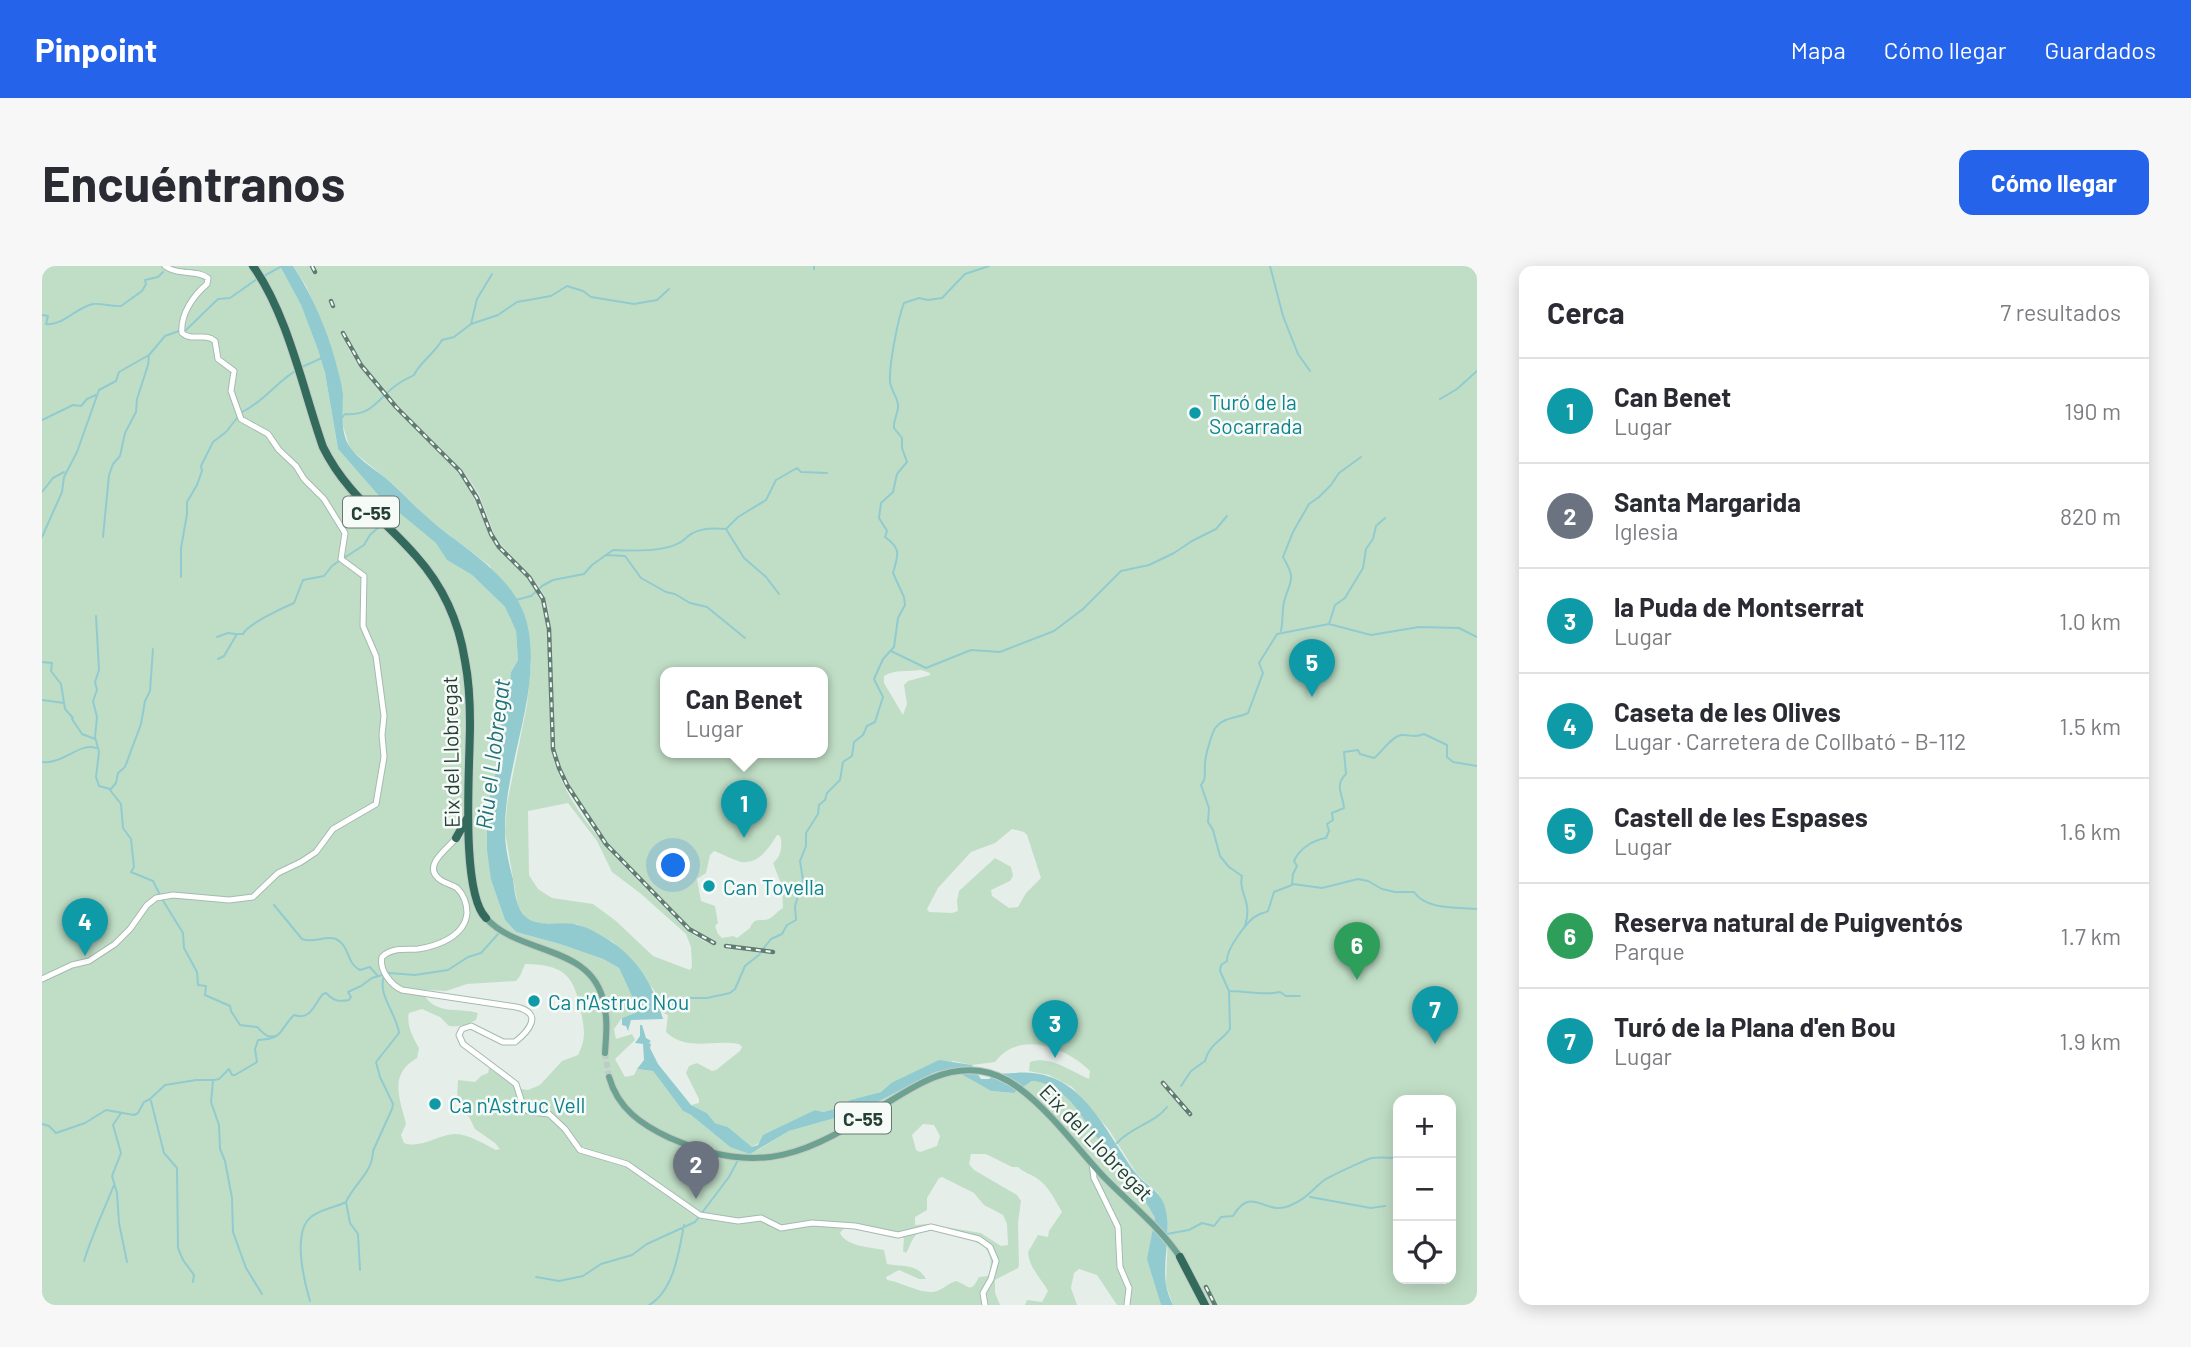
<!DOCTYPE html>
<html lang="es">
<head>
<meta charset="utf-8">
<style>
	:root { --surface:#fff; --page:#f7f7f7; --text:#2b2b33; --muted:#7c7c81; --line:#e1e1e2; --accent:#2563eb }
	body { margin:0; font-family:Barlow,sans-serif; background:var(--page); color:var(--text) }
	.controls { position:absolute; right:21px; bottom:21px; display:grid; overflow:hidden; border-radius:14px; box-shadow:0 4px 18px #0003 }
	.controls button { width:63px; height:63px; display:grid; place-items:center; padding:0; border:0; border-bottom:2px solid var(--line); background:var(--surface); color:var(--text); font:35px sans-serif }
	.you { position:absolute; left:632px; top:600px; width:24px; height:24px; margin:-18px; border:5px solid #fff; border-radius:50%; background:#1a73e8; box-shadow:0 0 0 10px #1a73e833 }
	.badge { display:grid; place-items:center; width:46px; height:46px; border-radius:50%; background:var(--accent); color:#fff; font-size:23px; font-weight:700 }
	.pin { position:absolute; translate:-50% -58px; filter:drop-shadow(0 2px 4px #0008) }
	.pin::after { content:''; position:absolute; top:37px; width:24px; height:21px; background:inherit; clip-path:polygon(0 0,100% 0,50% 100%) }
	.popup { position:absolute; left:618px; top:401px; width:168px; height:91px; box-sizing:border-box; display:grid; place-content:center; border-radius:14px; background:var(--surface); filter:drop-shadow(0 2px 5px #0005); font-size:23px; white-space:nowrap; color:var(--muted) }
	.popup b { font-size:26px; color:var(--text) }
	.popup::after { content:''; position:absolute; left:50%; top:100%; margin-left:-14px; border:14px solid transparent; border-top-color:var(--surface) }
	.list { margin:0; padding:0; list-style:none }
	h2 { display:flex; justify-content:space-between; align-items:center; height:91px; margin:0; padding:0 28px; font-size:30px }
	h2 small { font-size:23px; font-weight:400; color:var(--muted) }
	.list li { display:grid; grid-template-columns:46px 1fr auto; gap:21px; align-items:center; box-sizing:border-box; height:105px; padding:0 28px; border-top:2px solid var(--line) }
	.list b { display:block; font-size:26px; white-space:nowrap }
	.list p { margin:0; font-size:23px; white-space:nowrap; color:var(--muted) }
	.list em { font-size:23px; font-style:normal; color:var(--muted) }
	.icon { flex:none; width:38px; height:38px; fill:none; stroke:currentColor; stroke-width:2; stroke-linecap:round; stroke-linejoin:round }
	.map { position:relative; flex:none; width:1435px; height:1039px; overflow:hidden; border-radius:14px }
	header { display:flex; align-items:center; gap:42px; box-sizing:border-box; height:98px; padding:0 35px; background:var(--accent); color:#fff }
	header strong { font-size:33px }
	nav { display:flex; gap:38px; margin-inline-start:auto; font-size:24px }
	.intro { display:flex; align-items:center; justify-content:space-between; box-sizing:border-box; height:168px; padding:0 42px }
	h1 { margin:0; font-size:49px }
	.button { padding:18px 32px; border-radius:14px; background:var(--accent); color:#fff; font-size:24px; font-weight:700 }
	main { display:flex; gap:42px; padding:0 42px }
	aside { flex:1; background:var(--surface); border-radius:14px; box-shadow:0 4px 18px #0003 }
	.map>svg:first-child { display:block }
</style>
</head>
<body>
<header>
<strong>Pinpoint</strong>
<nav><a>Mapa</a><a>Cómo llegar</a><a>Guardados</a></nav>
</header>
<div class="intro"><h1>Encuéntranos</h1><a class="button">Cómo llegar</a></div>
<main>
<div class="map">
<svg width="1435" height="1039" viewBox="0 0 1435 1039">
	<rect width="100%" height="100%" fill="#e6eeea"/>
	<path fill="#d4ded9" d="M303,66L322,99L339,121L428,214L437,228L454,273L498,321L507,343L512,474L516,494L562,573L644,658L659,670L672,676V680L656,672L642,661L576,595L559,575L525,522L513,499L509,483L505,352L469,297L450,273L426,219L412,202L337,124L308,86L299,68Z"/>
	<path fill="#c0dec6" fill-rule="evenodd" d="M0,0H238L259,39L276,84L283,107L296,183L337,230L395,277L405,294L430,309L463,341L474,365L476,394L469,406L467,424L462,437L456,475L455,500L445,542L449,614L463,654L474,666L518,678L561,693L577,702L594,739L593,747L580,752L572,763L574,773L590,768L593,774L573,793L583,811L592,809L595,803L611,805L641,845L649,849L688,881L716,884L747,865L818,845L892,806L910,803L949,825L972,827L990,815C1001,816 1010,820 1019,827C1034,838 1042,855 1053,869C1074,897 1097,922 1113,952C1106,976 1112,1015 1119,1039H1075L1055,1009L1037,1003L1032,1007L1029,1022L1035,1039H983L985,1034L1000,1036L1006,1025C999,1012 987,1002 986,986L996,969L1006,971L1007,965L1020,946C1013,934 1007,921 996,913C989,908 982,907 976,901H970L944,888H929L927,898L932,904L975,929L979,935L976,957L977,999L976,1002L953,1014V1027L958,1039H0ZM483,698C526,698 533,713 540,751C543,767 543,775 536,789L520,795L498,819L486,824L475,822L447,802L446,807L439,810L433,816L416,814L415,833L417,844L427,851L433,863L453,877L458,883L454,884C443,878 424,867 412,868C395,869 379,883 362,877L359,869L364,858C358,832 346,809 375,792L377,782C371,772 364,758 367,747L380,743L398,751L407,760C417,761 424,759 434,754L436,747C416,741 393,750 381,727L384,724L404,725L425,718L474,715L478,710ZM881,858L892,859L898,870L895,880L878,886L874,884L870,869ZM900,911L932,927L942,939L961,949L965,958L966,979L959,980L939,967L885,958L873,959V951L885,944V932L897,912ZM803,961L862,972L861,985L864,987C868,981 869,973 875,968C887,959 935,972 944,983C951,992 949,1001 946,1010L937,1011C928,1029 927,1019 914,1015C904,1018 899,1026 889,1026C875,1026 859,1016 845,1014L844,1011L857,1004L877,1013H884C875,997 860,1001 845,998L842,984C828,981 805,981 798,967Z
		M251,0H268L272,6L274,4L272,0H1433L1435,3V1039H1175L1166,1021L1163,1022L1171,1039H1131L1124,1019L1126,963L1122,939L1116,927L1095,908L1067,864L1030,821L1007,809L987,805L988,796C1008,789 1030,806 1047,813L1048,805C1025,782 977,763 953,796L930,799L911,795L849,817L839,826L808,834L797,842L781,846L773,844L710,881L686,861L673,857L665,847L649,839L657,837V833L644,807L647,800L655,797L670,805L674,804L698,785L700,781L697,778C672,773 645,786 624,766L626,749L619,746L612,724L571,676L535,658L495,657L485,653L476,641L463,566L465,538L485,439L489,397L448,300L385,252L351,218L308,183L299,153L301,126L281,59L264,20ZM303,67C331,126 387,165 428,214L437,228L454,273L498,321L507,343L512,474C524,547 594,608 644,658L659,670L672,676V679C648,672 634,652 617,636C575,593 522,543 509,483L505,352L499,330L491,318L450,273L426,219L412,202L337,124L308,86L300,68ZM879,404L888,407V409L866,415L862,419L865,438L861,449L842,417V410C853,403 866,406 879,404ZM623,406H781V486H623ZM526,537L555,575L570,606L598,627L644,668L649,681L650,701L648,704L611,690L574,655L551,638L510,632L496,623L487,609L486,545ZM970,563L982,566L985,569L999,612L984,627L976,641L967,642L950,630L949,624L968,615L971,610L969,601L953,592L917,625L915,635L916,645L910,647L887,646L885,643L896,622L929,586L953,577ZM735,569L738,570C741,580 739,591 731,597L740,620L741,642C737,644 731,651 727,653C717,656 713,650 708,662L695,672L691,670L680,672L676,668L673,660L676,657L673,640L659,635L655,613L664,607L668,589L672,585C681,588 691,594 699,596C717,598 727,582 735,569ZM1356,834H1409V1013H1356Z"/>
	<path fill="#91cbd0" d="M238,0H251C270,29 285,63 294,97C296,106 300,118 301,128C301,145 297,169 310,184C319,195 335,205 346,214C360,226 371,239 385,251C423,285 479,311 487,367C497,435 462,499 463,566C463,582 467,598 471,613C472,621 473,631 476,639C486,667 515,653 536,659C545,661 553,666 560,670C593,688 611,717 621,753L589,754L586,765L584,760L580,759V752L593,747L594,739L577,702L561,693L518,678L474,666L463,654L449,614L445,584V542L455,500L456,475L462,437L467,423L469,406L476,394L474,365L463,341L430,309L405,294L394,277L337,230L296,183L283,107L276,84L259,39Z
		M598,759H600L604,772L609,775L607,777L609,778L608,782L616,798L649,839L665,847L673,857L686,861L710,881L716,879L721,869L773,844L781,846L797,842L808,834L839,826L849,817L897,794L930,799L939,813H947C954,806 962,808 972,807C1038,800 1060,861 1093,906C1102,918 1116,923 1122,938C1131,964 1120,992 1124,1019C1125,1025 1128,1033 1131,1039H1119L1105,993L1113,952C1097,922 1074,897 1053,869C1042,855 1034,838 1019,827C1010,820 1001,816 990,815L972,827L949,825L910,803L893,806L818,845L747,865L708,888L688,881L649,849L641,845L611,805L595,803L602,794L601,778L593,777L598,770Z"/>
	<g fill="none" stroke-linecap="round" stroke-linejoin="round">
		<path stroke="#91cbd0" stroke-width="2" d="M1228,0L1241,50L1256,88L1268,105
			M772,3V0
			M220,11L240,0
			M0,49L6,50L4,58C21,60 33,42 51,38C60,37 70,41 79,40L100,25L104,18L103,14L116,11L121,6
			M429,58L435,33L450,8
			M143,65L176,33L188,32L215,13
			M260,101L280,92
			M1398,133L1415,123L1435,105
			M200,146C222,136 235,115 255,104
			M299,153L303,148C332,150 335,132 356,118C361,114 367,112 372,109C377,97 393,87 400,74L412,71L429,58L456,49L475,36L509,30L525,20L541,25L549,31L592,38L615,34L627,23
			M0,154L31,139L39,140L45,133L54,129
			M0,226L11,212L22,206
			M344,253L354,241
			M684,263L702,292L724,311L737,328
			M0,271L20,226L22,211L35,186L57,124L74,115L77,106L107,89L123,70L137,65
			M61,271L67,209L71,198L78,190L83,167L94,146L95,133L106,99L107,90
			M564,289L583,290L599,312L624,326L633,328L648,337L665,341L703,372
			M302,292L322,279L328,269L339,259
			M139,311V282L145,248V236L155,219L160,205L159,200L171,176L184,166L195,152
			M474,334L489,330L500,320L511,314L542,308L550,299L571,284C589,285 621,286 637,277C642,275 646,269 651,267C659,262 674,262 684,263L696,251L724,234L734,214L755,202L759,206L785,207
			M54,350L57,404L53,416L55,424L51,435L55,451L53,471L57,486L54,511L57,520L68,523
			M1287,358L1293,339L1303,332L1321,302L1324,283L1331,273L1334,260L1343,252
			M1239,365C1241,356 1240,345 1242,336C1248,313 1255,315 1241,291L1251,266L1267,238L1277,231L1289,219L1297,207L1319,191
			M175,371L186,367L194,368
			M849,385L884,402L929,384L958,386L1012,365L1041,343L1079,305L1107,299L1132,287L1150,275L1174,263L1185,250
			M176,393L182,390L195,368H201C206,358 240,342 252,337L261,314L282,310L290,300L297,295
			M0,396L10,397L9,405L19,418L23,443L31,452L30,453L40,468L53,473
			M0,434L22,437
			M0,496C20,499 38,476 54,482
			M69,523L74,517L76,507L83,501L99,458L103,435L108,425L111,383
			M68,524L79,538L81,562L89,573L92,601L89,606L111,615L118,629
			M1250,618L1251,608L1255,600L1252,595C1257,583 1271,574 1284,572L1287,565L1285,558L1291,554L1290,547L1302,542C1301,529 1292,519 1304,508L1302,486L1316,484L1318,488L1332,492C1340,486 1349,471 1359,469C1369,468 1371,473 1382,468L1405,479V491L1411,496L1435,500
			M1251,618L1280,622L1316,613L1326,615L1340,623L1353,626H1372C1384,644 1415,641 1435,643
			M120,633L141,667L142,682L155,706L156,719L164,720L163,729L188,740L189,745L198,759L215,761C221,766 223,772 233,770
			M232,639L260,673C272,678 282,669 294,673C308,680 304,697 318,704L328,701L335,709
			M1203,660C1211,634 1196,628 1200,610L1187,601L1178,590L1171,564L1166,556L1167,542L1159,519C1165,512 1162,507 1163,498C1163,491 1170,464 1175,460C1183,451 1196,452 1206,447L1221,407L1217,397L1235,368L1287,358L1329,369L1377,361L1417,362L1435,371
			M721,683L729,673L740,668L745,659L754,654L753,640L761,614L758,595L764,580V567L776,548L777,539L783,534L785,527L798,514L801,496L810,490L812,476L821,469L825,460L833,456L841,431L832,413L841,393L852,381L856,352L863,339L862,331L851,307C856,289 860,283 843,271L845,265L837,252L839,237L851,226L855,208L865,196L860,182V172L852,162C851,154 856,148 856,141C857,132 848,124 848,115C847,99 856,52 862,37L877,32L886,34L900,32L923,8L947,0
			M1187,725C1205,725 1221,730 1238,726L1244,730H1258
			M617,743L647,732H665L688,727L693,723L703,700L718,688
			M171,815L169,836L177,859L178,883L183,895L190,932L191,966L204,1002L220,1028
			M1139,820L1149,805L1163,795C1167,778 1180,775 1188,763L1187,725L1178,705L1179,699L1185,695C1184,684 1205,654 1216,649C1219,647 1223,647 1226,645L1232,626L1250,619
			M109,835L122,887L135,902L136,982L141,994L152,1009L151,1016
			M79,847L71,859L79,887L70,910L75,927L77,957L85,996
			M0,858L7,860L14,867L43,857L64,844L92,849L96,847L102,836L108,833L123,819L154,814H172L177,813L187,803L190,809H193L215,796L213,783L216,774C242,773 236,765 252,749C269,755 272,738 281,728L284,727C292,735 296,736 307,734L309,731L306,726L319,720L330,712L347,707L373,709L406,704L426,691L439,687L457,667
			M1075,877C1089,861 1113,857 1125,841
			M1268,931L1329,942L1343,940
			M304,936L308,957L316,968L318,1004
			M1125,968L1147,964L1160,957L1172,960L1179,951L1191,950C1210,918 1222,950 1247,940C1264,933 1268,926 1281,915C1286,911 1325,893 1330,892C1339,891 1347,892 1356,892
			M42,995C50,969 62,944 72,919
			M494,1011L517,1015L541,1010L559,998L590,989L605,978L653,956L687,911L697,892
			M268,1035C262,1015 250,966 269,951C279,943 292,942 304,936C312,918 331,906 331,885L350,843L351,838L338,811L334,796L357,767C355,748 335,729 342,710
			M607,1039C632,1025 637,985 642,959"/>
		<path stroke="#bfcbc6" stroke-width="6" stroke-dasharray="6 3" stroke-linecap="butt" d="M563,787L567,811"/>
		<defs>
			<path id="secondary" d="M414,572C407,582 381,598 396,612C401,617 409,618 415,622C422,629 425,637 425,647C423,670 396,680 376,683C363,684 350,681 340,691C337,704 349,719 360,724L474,741C502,747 487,765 473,776H461L429,760L420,763L417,769L421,778L474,818L482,843L489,846L507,848L523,863L538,884L585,898L658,949L696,955L719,952L739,962L770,957L813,960L856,969L889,961L937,973L948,981L954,995L949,1013L941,1027L943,1039
				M0,713L30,699L47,695L73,678L88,663L105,639L114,632L131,629L187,634L211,631L236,607L259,596L274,586L291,563L334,538L342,491L340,469L342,450L334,390L321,360L322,310L299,293L303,267L282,233L262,213L254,200L237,184L226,168L199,153L189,125L192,105L176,93L173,75C163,66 150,76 140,67C138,48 152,29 165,18L166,12C154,3 136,10 123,0
				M1050,898L1052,912L1076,961L1078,1001L1087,1022L1085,1039"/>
			<path id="primary" d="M444,652C478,690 551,678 562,738C566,754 564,771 563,787
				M567,811C576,843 600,859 628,872C720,912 766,888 845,837C874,819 903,800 938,805C952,807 965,813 977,822C1009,846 1034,881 1061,910C1087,937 1117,960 1138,991"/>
			<path id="highway" d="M211,0C246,49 261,124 281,181C304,228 341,252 374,290C400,319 417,356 423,395C427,415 428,437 428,458C428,499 418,626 444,652
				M414,572L426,551
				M1138,991L1163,1039"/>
		</defs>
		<use href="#secondary" stroke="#a5bab1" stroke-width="7"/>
		<use href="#primary" stroke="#c2cac7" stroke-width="8"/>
		<use href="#highway" stroke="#c2cac7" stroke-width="10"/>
		<use href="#secondary" stroke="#fff" stroke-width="5"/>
		<use href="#primary" stroke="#6da290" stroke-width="6"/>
		<use href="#highway" stroke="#326b5b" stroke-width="8"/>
		<defs>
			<path id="rail" d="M270,0L273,6
				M289,35L291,40
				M301,67L319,99L354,141L418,205L435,232L449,268L457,281L487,311L501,333L507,363L511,483L517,502L525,519L564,578L647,663L672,677
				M684,680L731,686
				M1121,817L1148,848
				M1164,1021L1173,1039"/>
		</defs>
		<use href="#rail" stroke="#607b72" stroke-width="4.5"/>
		<use href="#rail" stroke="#f7fbf8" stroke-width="2" stroke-dasharray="5" stroke-linecap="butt"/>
	</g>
	<g fill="#0f9aa8" stroke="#f7fbf8" stroke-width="2.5">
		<circle cx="1153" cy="147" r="7"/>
		<circle cx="667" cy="620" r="7"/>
		<circle cx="492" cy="735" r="7"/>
		<circle cx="393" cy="838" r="7"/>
	</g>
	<g text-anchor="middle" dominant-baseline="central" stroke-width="5" stroke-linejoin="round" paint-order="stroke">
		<g fill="#f7fbf8" stroke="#647871" stroke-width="2">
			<rect x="301" y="230.5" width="56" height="31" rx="5"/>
			<rect x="793" y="836.5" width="56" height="31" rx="5"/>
		</g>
		<g font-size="19" font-weight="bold" fill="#254037">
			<text x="329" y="246">C-55</text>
			<text x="821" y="852">C-55</text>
		</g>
		<g font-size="21" fill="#0d838f" stroke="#f7fbf8" text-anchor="start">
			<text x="1167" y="135">Turó de la<tspan x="1167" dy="24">Socarrada</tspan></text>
			<text x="681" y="620">Can Tovella</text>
			<text x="506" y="735">Ca n'Astruc Nou</text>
			<text x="407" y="838">Ca n'Astruc Vell</text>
		</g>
		<g font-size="21" fill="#254037" stroke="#f7fbf8">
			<text transform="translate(408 486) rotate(-91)">Eix del Llobregat</text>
			<text transform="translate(1055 876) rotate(46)">Eix del Llobregat</text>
		</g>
		<g font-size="23" font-style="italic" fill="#21727a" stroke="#f7fbf8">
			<text transform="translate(450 488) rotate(-83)">Riu el Llobregat</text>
		</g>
	</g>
</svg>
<div class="controls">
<button>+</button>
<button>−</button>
<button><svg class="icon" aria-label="locate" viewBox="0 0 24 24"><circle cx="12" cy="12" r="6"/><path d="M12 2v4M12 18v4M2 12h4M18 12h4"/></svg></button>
</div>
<div class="you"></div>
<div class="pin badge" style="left:702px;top:572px;background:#0f9aa8">1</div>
<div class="popup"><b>Can Benet</b>Lugar</div>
<div class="pin badge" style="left:654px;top:933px;background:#6b7280">2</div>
<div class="pin badge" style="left:1013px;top:792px;background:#0f9aa8">3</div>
<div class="pin badge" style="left:43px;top:690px;background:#0f9aa8">4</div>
<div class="pin badge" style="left:1270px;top:431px;background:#0f9aa8">5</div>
<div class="pin badge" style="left:1315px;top:714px;background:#2e9e5b">6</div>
<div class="pin badge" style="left:1393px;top:778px;background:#0f9aa8">7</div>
</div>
<aside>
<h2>Cerca<small>7 resultados</small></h2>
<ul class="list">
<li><span class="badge" style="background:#0f9aa8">1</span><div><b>Can Benet</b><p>Lugar</p></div><em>190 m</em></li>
<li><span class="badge" style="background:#6b7280">2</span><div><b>Santa Margarida</b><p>Iglesia</p></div><em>820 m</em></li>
<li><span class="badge" style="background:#0f9aa8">3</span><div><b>la Puda de Montserrat</b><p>Lugar</p></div><em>1.0 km</em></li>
<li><span class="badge" style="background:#0f9aa8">4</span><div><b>Caseta de les Olives</b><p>Lugar · Carretera de Collbató - B-112</p></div><em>1.5 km</em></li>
<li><span class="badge" style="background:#0f9aa8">5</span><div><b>Castell de les Espases</b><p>Lugar</p></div><em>1.6 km</em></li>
<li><span class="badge" style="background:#2e9e5b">6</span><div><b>Reserva natural de Puigventós</b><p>Parque</p></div><em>1.7 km</em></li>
<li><span class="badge" style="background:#0f9aa8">7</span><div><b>Turó de la Plana d'en Bou</b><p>Lugar</p></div><em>1.9 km</em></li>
</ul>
</aside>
</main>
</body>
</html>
